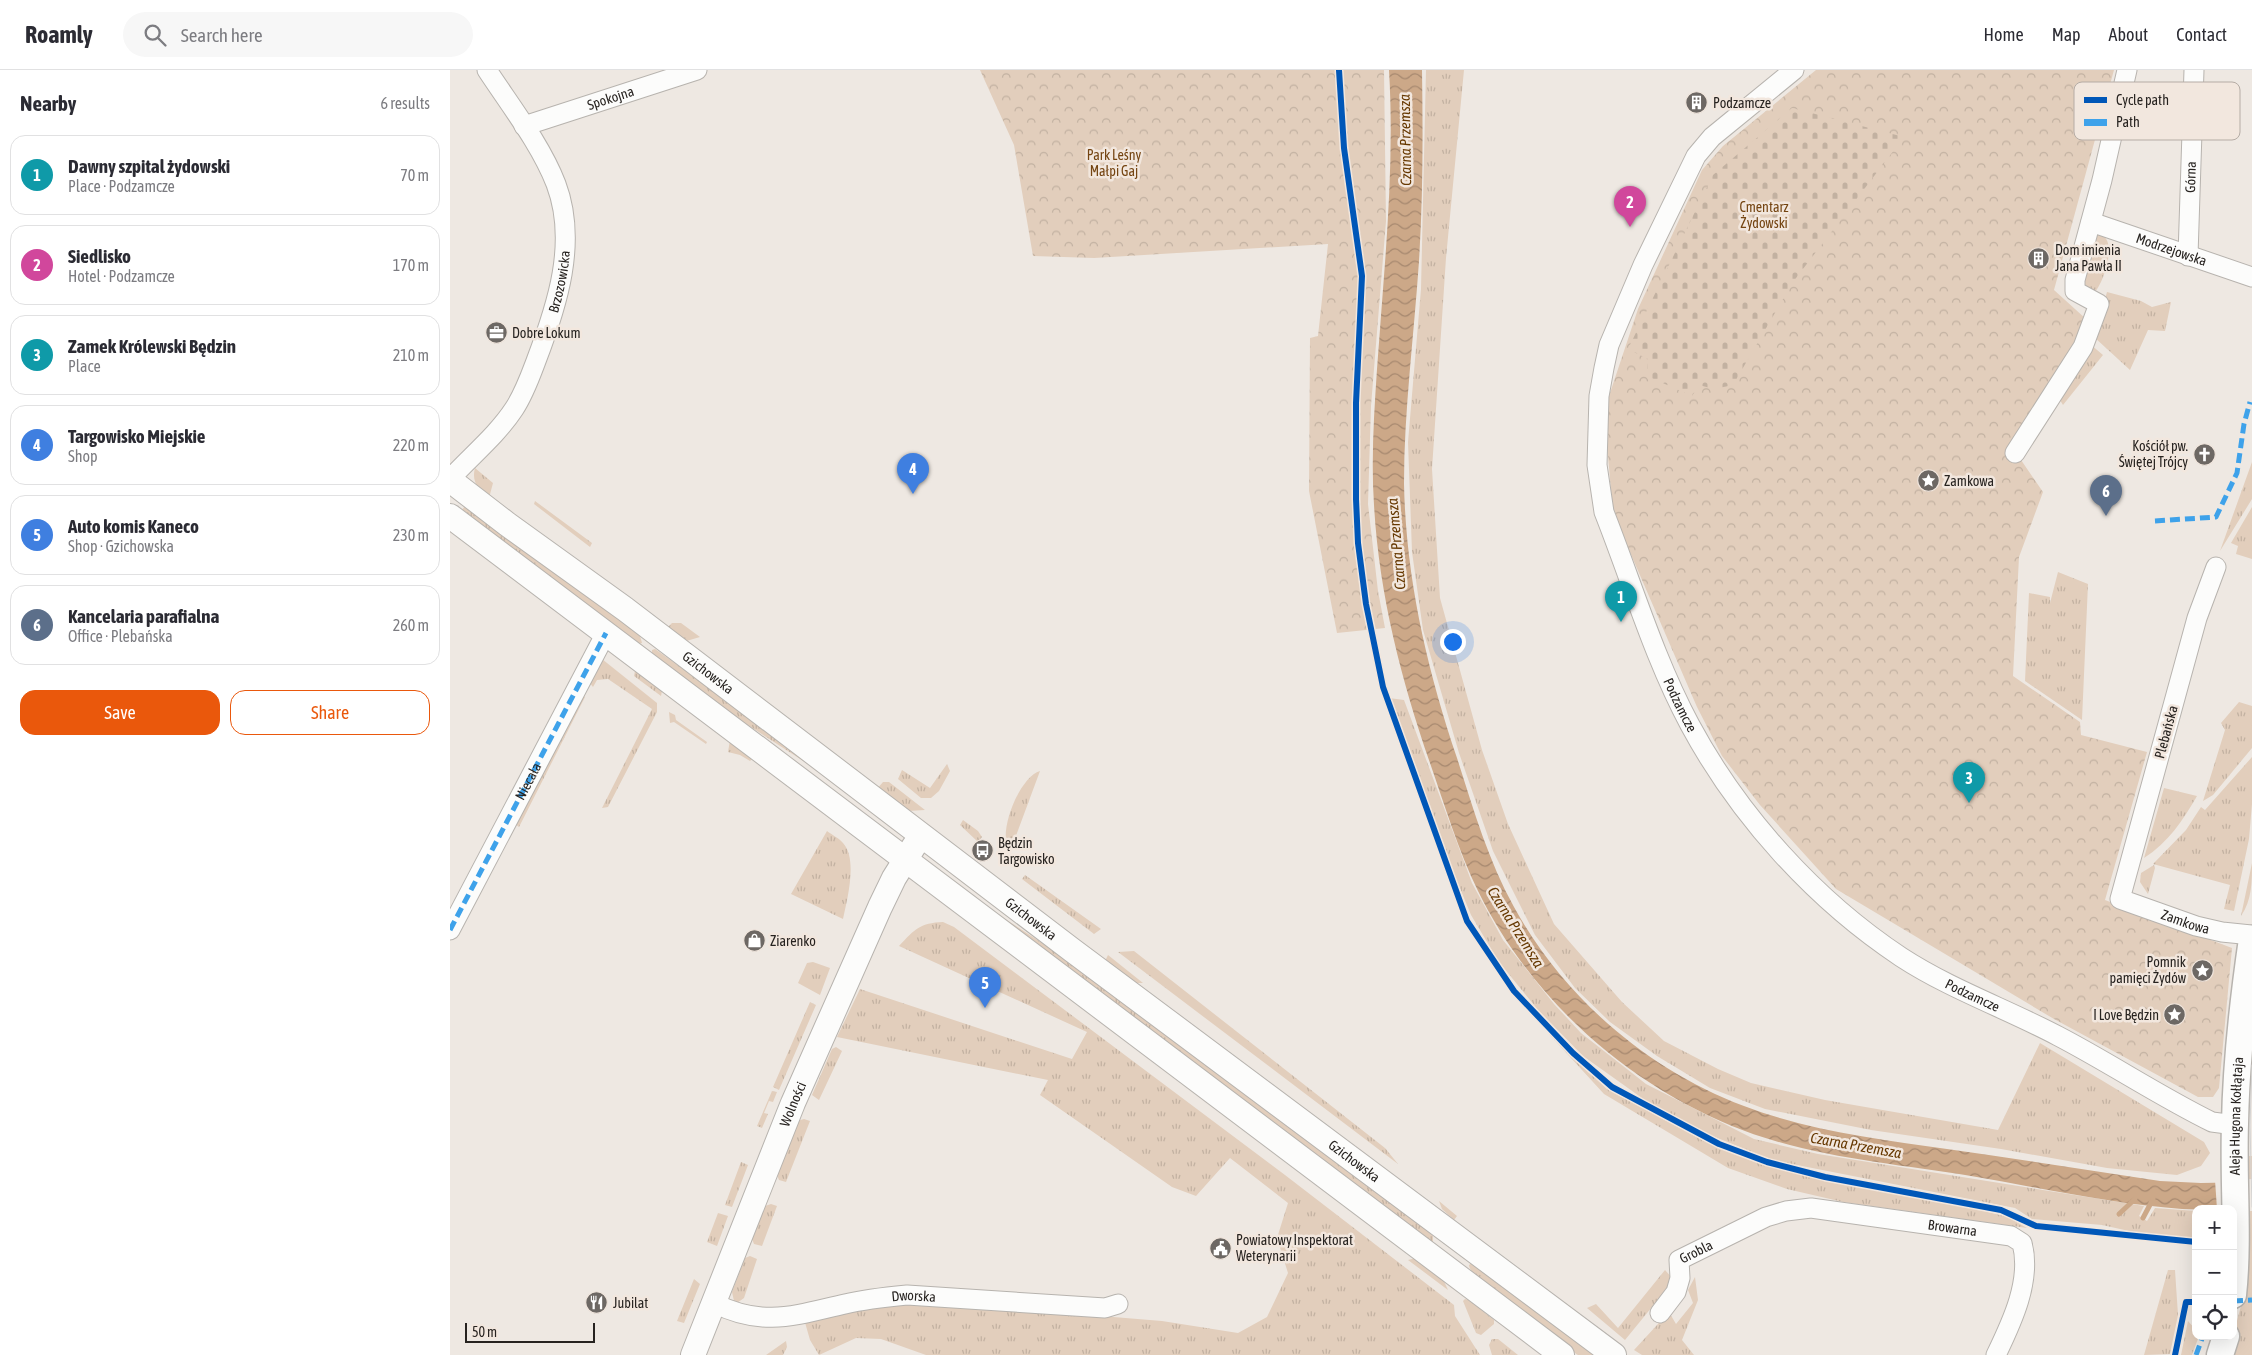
<!DOCTYPE html>
<html lang="en">
<head>
<meta charset="utf-8">
<style>
	:root { --surface:#fff; --page:#f7f7f7; --text:#2b2b33; --muted:#7c7c81; --line:#e1e1e2; --accent:#ea580c }
	body { margin:0; font-family:"Asap Condensed",sans-serif; background:var(--page); color:var(--text) }
	.controls { position:absolute; right:15px; bottom:15px; display:grid; overflow:hidden; border-radius:10px; box-shadow:0 5px 20px #0002 }
	.controls button { width:45px; height:45px; display:grid; place-items:center; padding:0; border:0; border-bottom:1px solid var(--line); background:var(--surface); color:var(--text); font:25px sans-serif }
	.scale { position:absolute; left:15px; bottom:12px; width:130px; box-sizing:border-box; padding-left:5px; border:2px solid #272320; border-top:0; font-size:14px; line-height:18px; white-space:nowrap; color:#272320; -webkit-text-stroke:4px #f2e7de; paint-order:stroke }
	.you { position:absolute; left:1002px; top:571px; width:18px; height:18px; margin:-12px; border:4px solid #fff; border-radius:50%; background:#1a73e8; box-shadow:0 0 0 8px #1a73e833 }
	.badge { display:grid; place-items:center; width:32px; height:32px; border-radius:50%; background:var(--accent); color:#fff; font-size:16px; font-weight:700 }
	.pin { position:absolute; translate:-50% -41px; filter:drop-shadow(0 1px 2px #0008) }
	.pin::after { content:''; position:absolute; top:26px; width:18px; height:15px; background:inherit; clip-path:polygon(0 0,100% 0,50% 100%) }
	.list { margin:0; padding:0; list-style:none }
	h2 { display:flex; justify-content:space-between; align-items:center; height:65px; margin:0; padding:0 20px; font-size:21px }
	h2 small { font-size:16px; font-weight:400; color:var(--muted) }
	.list li { display:grid; grid-template-columns:32px 1fr auto; gap:15px; align-items:center; box-sizing:border-box; height:80px; margin:0 10px 10px; padding:0 10px; border:1px solid var(--line); border-radius:15px }
	.list b { display:block; font-size:19px; white-space:nowrap }
	.list p { margin:0; font-size:16px; white-space:nowrap; color:var(--muted) }
	.list em { font-size:16px; font-style:normal; color:var(--muted) }
	.actions { display:flex; gap:10px; padding:15px 20px }
	.actions a { flex:1; padding:11px 0; border:1px solid var(--accent); border-radius:15px; text-align:center; font-size:18px; color:var(--accent) }
	.actions .main { background:var(--accent); color:#fff }
	.icon { flex:none; width:28px; height:28px; fill:none; stroke:currentColor; stroke-width:2; stroke-linecap:round; stroke-linejoin:round }
	.map { position:relative; flex:none; width:1802px; height:1285px; overflow:hidden }
	header { display:flex; align-items:center; gap:30px; box-sizing:border-box; height:70px; padding:0 25px; background:var(--surface); border-bottom:1px solid var(--line) }
	header strong { font-size:24px }
	nav { display:flex; gap:28px; margin-inline-start:auto; font-size:18px }
	.search { width:350px; height:45px; background:var(--page); display:flex; align-items:center; gap:12px; box-sizing:border-box; padding:0 18px; border-radius:28px; color:var(--muted); font-size:19px }
	main { display:flex }
	aside { flex:1; background:var(--surface) }
	.map>svg:first-child { display:block }
</style>
</head>
<body>
<header>
<strong>Roamly</strong>
<div class="search"><svg class="icon" aria-label="search" viewBox="0 0 24 24"><circle cx="10" cy="10" r="6"/><path d="M15 15l6 6"/></svg>Search here</div>
<nav><a>Home</a><a>Map</a><a>About</a><a>Contact</a></nav>
</header>
<main>
<aside>
<h2>Nearby<small>6 results</small></h2>
<ul class="list">
<li><span class="badge" style="background:#0f9aa8">1</span><div><b>Dawny szpital żydowski</b><p>Place · Podzamcze</p></div><em>70 m</em></li>
<li><span class="badge" style="background:#d1479c">2</span><div><b>Siedlisko</b><p>Hotel · Podzamcze</p></div><em>170 m</em></li>
<li><span class="badge" style="background:#0f9aa8">3</span><div><b>Zamek Królewski Będzin</b><p>Place</p></div><em>210 m</em></li>
<li><span class="badge" style="background:#3f7fe0">4</span><div><b>Targowisko Miejskie</b><p>Shop</p></div><em>220 m</em></li>
<li><span class="badge" style="background:#3f7fe0">5</span><div><b>Auto komis Kaneco</b><p>Shop · Gzichowska</p></div><em>230 m</em></li>
<li><span class="badge" style="background:#5c6f8a">6</span><div><b>Kancelaria parafialna</b><p>Office · Plebańska</p></div><em>260 m</em></li>
</ul>
<div class="actions"><a class="main">Save</a><a>Share</a></div>
</aside>
<div class="map">
<svg width="1802" height="1285" viewBox="0 0 1802 1285">
	<defs>
		<pattern id="grass-tufts" width="24" height="20" patternUnits="userSpaceOnUse" patternTransform="scale(1.25)"><rect width="24" height="20" fill="#e2cebc"/><path d="M3 7l-1-3M5 7V3M7 7l1-3M15 17l-1-3M17 17v-4M19 17l1-3" fill="none" stroke="#c2b1a1"/></pattern>
		<pattern id="forest-crowns" width="20" height="18" patternUnits="userSpaceOnUse" patternTransform="scale(1.25)"><rect width="20" height="18" fill="#e2cebc"/><path d="M2 6a3 3 0 1 1 6 0M12 15a3 3 0 1 1 6 0" fill="none" stroke="#c2b1a1"/></pattern>
		<pattern id="cemetery-stones" width="16" height="16" patternUnits="userSpaceOnUse" patternTransform="scale(1.25)"><rect width="16" height="16" fill="#e2cebc"/><path d="M2 7V4a2 2 0 0 1 4 0v3zM10 15v-3a2 2 0 0 1 4 0v3z" fill="#c2b1a1"/></pattern>
		<pattern id="water-waves" width="16" height="10" patternUnits="userSpaceOnUse" patternTransform="scale(1.25)"><rect width="16" height="10" fill="#cca888"/><path d="M0 5q4-4 8 0t8 0" fill="none" stroke="#a6886f"/></pattern>
	</defs>
	<rect width="100%" height="100%" fill="#eee8e2"/>
	<path fill="url(#grass-tufts)" d="M976,0H1014L996,188L982,399L990,528L1032,680L1058,754L1104,854L1172,932L1214,971L1268,999L1301,1013L1375,1030L1548,1060L1590,973L1754,1072L1760,1083L1751,1096L1727,1105L1657,1098L1551,1079L1421,1060L1315,1039L1260,1018L1207,986L1160,952L1125,918L1085,865L1043,781L1009,683L973,560L962,482L958,372L971,219Z
		M1649,164C1669,168 1654,213 1644,223L1631,219L1644,165Z
		M1657,222L1691,231L1702,237L1721,232L1715,261L1698,260L1680,300L1644,267Z
		M1640,274L1653,285L1613,335L1608,327Z
		M1802,392V429L1770,481Z
		M25,398L43,413L39,428C29,420 21,412 25,398Z
		M85,431L142,473L140,477L84,434Z
		M16,435L182,558L190,566L192,573L188,574L11,441Z
		M1802,437V489L1786,484L1788,476L1781,473Z
		M1608,502L1638,514L1632,650L1575,611L1579,523L1600,527V533Z
		M222,553H231L250,567L233,572L215,560Z
		M205,579L320,661L361,696L267,635L202,584V580Z
		M152,589L207,633V642L158,737L152,738L202,639L158,609L147,610L143,617L139,612Z
		M185,601L212,621L211,626L184,606Z
		M131,624L135,627L69,757L64,753Z
		M939,628L954,630L1022,813L1053,870L1104,934L1131,963L1196,1014L1304,1069L1368,1084L1694,1136L1689,1146L1697,1151L1705,1138L1746,1141V1169L1706,1167L1652,1155L1582,1149L1565,1138L1322,1090L1260,1065L1199,1033L1133,986L1088,940L1049,892L1021,845L986,760Z
		M1789,632L1802,636V678L1763,725L1753,731L1775,660L1771,653Z
		M219,642L225,645L226,650L257,672L256,674L224,652L220,653Z
		M280,670L303,688L300,691L290,685L278,682Z
		M1802,687V734L1799,769L1784,841L1774,839L1780,815L1703,794L1736,760L1751,737L1755,740Z
		M497,694L500,701L489,721L481,728H471L448,709L452,700L480,718Z
		M590,701L560,782C546,765 569,707 590,701Z
		M433,712H439L475,740L458,741L427,719Z
		M1714,718L1747,726C1733,750 1718,773 1694,788Z
		M513,750L528,761L532,767L528,772L510,755Z
		M377,761C382,765 389,768 393,773C408,789 397,830 393,849L341,824Z
		M1802,793C1802,812 1802,830 1791,846Z
		M1704,795L1705,798L1698,824L1690,812L1691,803Z
		M575,805L651,859L644,864L572,809Z
		M546,843L621,892L975,1158L983,1166V1174Z
		M493,852L504,857L835,1105L1004,1235L1005,1246L1030,1285H476L431,1269L406,1268L369,1285L360,1270L354,1249L455,1230L712,1251L788,1263L817,1247L838,1203L827,1168L838,1133L780,1088L746,1126L722,1117L590,1025L598,1010L387,967L410,919L622,989L637,962L449,876C465,859 470,853 493,852Z
		M684,881L935,1078L948,1094L668,882Z
		M658,885L693,913H685L655,891Z
		M363,892L380,898L370,925L348,913L357,893Z
		M360,932L366,935L329,1020L323,1017Z
		M1100,963L1157,1019L1254,1071L1293,1087L1346,1102L1510,1135L1558,1147L1577,1158L1393,1132L1337,1119L1278,1098L1154,1024L1099,964Z
		M386,977L392,981L369,1030L362,1025L382,979Z
		M322,1021L327,1022L323,1032L319,1031L314,1043L318,1044L312,1058L307,1056Z
		M354,1049L360,1051L336,1112L329,1110L327,1105L347,1051Z
		M1796,1086H1802V1285H1778L1792,1232Z
		M291,1092L298,1095L282,1137L275,1135Z
		M989,1131L1007,1146L1004,1150L992,1139Z
		M321,1134L327,1136L312,1176L304,1174L302,1169L315,1136Z
		M268,1143L278,1146L267,1176L257,1172Z
		M300,1186L307,1189L294,1228L287,1233L284,1231L282,1222L295,1188Z
		M966,1188L992,1207L998,1220L958,1190Z
		M1022,1193L1145,1285H1128C1112,1273 1018,1209 1019,1195Z
		M1215,1200L1224,1210L1175,1270L1137,1238L1146,1234L1168,1258Z
		M1718,1200H1725L1728,1245L1720,1284L1694,1285Z
		M1245,1207L1248,1230L1232,1270L1244,1285H1192L1184,1280L1219,1242L1226,1254L1243,1233L1238,1220Z
		M244,1209L250,1214L234,1253L227,1251Z
		M1015,1229L1019,1230L1044,1250V1254L1031,1265L1026,1263L1013,1231Z
		M1738,1251L1746,1260V1266H1749L1742,1285H1731Z
		M1042,1269H1048L1068,1285H1042L1039,1275Z
		M336,1271L337,1277L333,1285H316Z"/>
	<path fill="url(#forest-crowns)" d="M530,0H934L936,151L921,336L918,434L928,521L935,558L887,563L859,421L860,268L868,266L878,174L644,188L583,186L564,75Z
		M1366,0H1664L1604,220L1636,249L1569,387L1593,422L1569,487L1563,606L1630,652L1631,665L1697,682L1655,830L1782,878L1769,1018L1763,1027H1748L1604,949L1386,819L1310,735L1272,686L1247,637L1163,443L1154,341L1188,239L1252,100L1273,76Z"/>
	<path fill="url(#cemetery-stones)" d="M1342,38L1454,67L1343,212L1283,315L1264,319L1249,315L1242,326L1197,306L1198,289L1178,279L1263,105Z"/>
	<path fill="url(#water-waves)" d="M939,0H972C973,64 973,128 969,191C964,266 954,340 954,414C956,509 977,599 1007,688C1023,738 1038,790 1064,837C1113,927 1198,1000 1294,1036C1360,1061 1428,1069 1497,1079C1568,1089 1639,1100 1710,1111L1751,1113L1802,1112L1783,1139C1766,1139 1749,1140 1732,1139C1662,1134 1591,1118 1521,1106C1447,1094 1367,1088 1295,1061C1181,1018 1082,931 1028,821C1008,780 995,736 980,693C951,609 929,524 924,435C921,390 924,344 927,299C934,199 945,100 939,0Z"/>
	<path fill="#eee8e2" d="M1802,1109V1141H1783V1139H1767L1765,1110Z"/>
	<g fill="none" stroke-linecap="round" stroke-linejoin="round">
		<path stroke="#cca888" stroke-width="5" d="M1669,1144L1685,1129
			M1693,1148L1703,1129"/>
		<defs>
			<g id="minor">
				<path id="s1" d="M1344,0L1262,67L1246,86L1193,195L1159,275L1154,298L1149,326L1147,395L1154,442C1182,513 1204,588 1240,655C1289,746 1365,830 1451,887C1500,919 1557,939 1608,966C1660,993 1709,1026 1762,1052L1785,1055"/>
				<path id="s2" d="M74,56L247,0"/>
				<path id="s3" d="M1641,152L1802,207"/>
				<path id="s4" d="M1738,186L1744,0"/>
				<path d="M1565,383L1633,277L1649,234L1625,221V210L1652,110L1677,0"/>
				<path id="s5" d="M0,409C21,386 47,365 64,339C74,324 80,307 86,291C107,236 128,172 106,114C91,75 60,35 37,0"/>
				<path id="s6" d="M1766,497L1747,548L1670,829L1746,856L1772,862L1802,865"/>
				<path d="M0,860L156,563"/>
				<path id="s7" d="M264,1233C313,1258 346,1245 395,1234C416,1229 436,1227 457,1225L655,1238L668,1234"/>
				<path id="s8" d="M1210,1243L1226,1222L1230,1208L1229,1190L1316,1147L1336,1141L1361,1138L1561,1166L1572,1173C1582,1210 1562,1252 1546,1285"/>
			</g>
			<g id="tertiary">
				<path id="s9" d="M0,410L57,454L175,539L622,880L1164,1285"/>
				<path d="M0,446L1112,1285"/>
				<path id="s10" d="M243,1285L343,1033L430,837L444,808L464,776"/>
			</g>
			<g id="secondary">
				<path id="s11" d="M1783,1225C1789,1168 1783,1112 1785,1054C1786,992 1793,931 1802,869"/>
				<path d="M1770,1285L1776,1266"/>
			</g>
		</defs>
		<use href="#minor" stroke="#b7b3ae" stroke-width="21"/>
		<use href="#tertiary" stroke="#b7b3ae" stroke-width="26"/>
		<use href="#secondary" stroke="#b7b3ae" stroke-width="29"/>
		<use href="#minor" stroke="#fcfcfb" stroke-width="19"/>
		<use href="#tertiary" stroke="#fcfcfb" stroke-width="24"/>
		<use href="#secondary" stroke="#fcfcfb" stroke-width="26"/>
		<path stroke="#d4d3d2" stroke-width="1" d="M1802,995L1800,1055L1802,1137"/>
		<g stroke="#3ea2ea" stroke-width="5" stroke-dasharray="10 5" stroke-linecap="butt">
			<path d="M1705,451L1766,447L1787,403L1794,354L1800,332"/>
			<path id="s12" d="M0,860L156,563"/>
			<path d="M1783,1231L1802,1230"/>
			<path d="M1746,1285L1753,1266"/>
		</g>
		<defs>
			<path id="cycleway" d="M889,0L894,78L912,206L906,333V429L908,473L916,534L933,617L1017,851L1064,921L1123,983L1162,1017L1269,1074L1317,1092L1375,1107L1551,1140L1586,1156L1746,1172
				M1725,1285L1736,1232H1746"/>
		</defs>
		<use href="#cycleway" stroke="#f2e7de" stroke-width="9"/>
		<use href="#cycleway" stroke="#0057b8" stroke-width="6"/>
	</g>
	<defs>
		<symbol id="building-disc" viewBox="-11 -11 22 22"><circle r="9.5" fill="#6d6864" stroke="#f2e7de"/><path d="M-4-6H4V6H1V3H-1V6H-4ZM-2.5-4.3h1.7v1.8h-1.7ZM.8-4.3h1.7v1.8H.8ZM-2.5-1h1.7V.8h-1.7ZM.8-1h1.7V.8H.8Z" fill="#fff"/></symbol>
		<symbol id="office-disc" viewBox="-11 -11 22 22"><circle r="9.5" fill="#6d6864" stroke="#f2e7de"/><path d="M-6-3h4V-5.5h4V-3h4V5H-6ZM-1-4.5V-3h2v-1.5ZM-6 0V1H6V0Z" fill="#fff"/></symbol>
		<symbol id="church-disc" viewBox="-11 -11 22 22"><circle r="9.5" fill="#6d6864" stroke="#f2e7de"/><path d="M-1.2-6h2.4v3.5h3.3v2.4h-3.3V6h-2.4V-.1h-3.3v-2.4h3.3Z" fill="#fff"/></symbol>
		<symbol id="sight-disc" viewBox="-11 -11 22 22"><circle r="9.5" fill="#6d6864" stroke="#f2e7de"/><path d="M0-6L1.8-2.2L6-1.7L2.9 1.2L3.7 5.4L0 3.3L-3.7 5.4L-2.9 1.2L-6-1.7L-1.8-2.2Z" fill="#fff"/></symbol>
		<symbol id="bus-disc" viewBox="-11 -11 22 22"><circle r="9.5" fill="#6d6864" stroke="#f2e7de"/><path d="M-5-6H5V4H4V6H2V4H-2V6H-4V4H-5ZM-3.5-4V0h7V-4ZM-3.5 1.2v1.5H-2V1.2ZM2 1.2v1.5H3.5V1.2Z" fill="#fff"/></symbol>
		<symbol id="shop-disc" viewBox="-11 -11 22 22"><circle r="9.5" fill="#6d6864" stroke="#f2e7de"/><path d="M-5-2.5h2.3a2.7 3.5 0 0 1 5.4 0H5L5.5 6h-11ZM-1.5-2.5h3a1.5 2.3 0 0 0-3 0Z" fill="#fff"/></symbol>
		<symbol id="civic-disc" viewBox="-11 -11 22 22"><circle r="9.5" fill="#6d6864" stroke="#f2e7de"/><path d="M-.6-6.5H3V-4.5H.6V-3L4-1V1h2V6H-6V1h2V-1L-.6-3ZM-1.2 2.5V6h2.4V2.5Z" fill="#fff"/></symbol>
		<symbol id="restaurant-disc" viewBox="-11 -11 22 22"><circle r="9.5" fill="#6d6864" stroke="#f2e7de"/><path d="M-5-6h1v4h1v-4h1v4h1v-4h1v5L-1.5 .5V6h-2V.5L-5-1ZM5-6V6H3V1.5H1.5Q1.5-4 5-6Z" fill="#fff"/></symbol>
	</defs>
	<g fill-rule="evenodd">
		<use href="#building-disc" x="1234" y="20" width="25" height="25"/>
		<use href="#building-disc" x="1576" y="176" width="25" height="25"/>
		<use href="#office-disc" x="34" y="250" width="25" height="25"/>
		<use href="#church-disc" x="1742" y="372" width="25" height="25"/>
		<use href="#sight-disc" x="1466" y="398" width="25" height="25"/>
		<use href="#bus-disc" x="520" y="768" width="25" height="25"/>
		<use href="#shop-disc" x="292" y="858" width="25" height="25"/>
		<use href="#sight-disc" x="1740" y="888" width="25" height="25"/>
		<use href="#sight-disc" x="1712" y="932" width="25" height="25"/>
		<use href="#civic-disc" x="758" y="1166" width="25" height="25"/>
		<use href="#restaurant-disc" x="134" y="1220" width="25" height="25"/>
	</g>
	<g text-anchor="middle" dominant-baseline="central" stroke-width="5" stroke-linejoin="round" paint-order="stroke">
		<g font-size="14" fill="#272320" stroke="#f2e7de">
			<text stroke="none"><textPath href="#s2" startOffset="91">Spokojna</textPath></text>
			<text stroke="none"><textPath href="#s4" startOffset="79">Górna</textPath></text>
			<text stroke="none"><textPath href="#s3" startOffset="85">Modrzejowska</textPath></text>
			<text stroke="none"><textPath href="#s5" startOffset="231">Brzozowicka</textPath></text>
			<text stroke="none"><textPath href="#s9" startOffset="322">Gzichowska</textPath></text>
			<text stroke="none"><textPath href="#s1" startOffset="715">Podzamcze</textPath></text>
			<text transform="translate(1716 662) rotate(-75)">Plebańska</text>
			<text stroke="none"><textPath href="#s12" startOffset="168">Niecała</textPath></text>
			<text stroke="none"><textPath href="#s9" startOffset="728">Gzichowska</textPath></text>
			<text stroke="none"><textPath href="#s6" startOffset="415">Zamkowa</textPath></text>
			<text stroke="none"><textPath href="#s1" startOffset="1135">Podzamcze</textPath></text>
			<text stroke="none"><textPath href="#s10" startOffset="270">Wolności</textPath></text>
			<text stroke="none"><textPath href="#s11" startOffset="179">Aleja Hugona Kołłątaja</textPath></text>
			<text stroke="none"><textPath href="#s9" startOffset="1132">Gzichowska</textPath></text>
			<text stroke="none"><textPath href="#s8" startOffset="345">Browarna</textPath></text>
			<text stroke="none"><textPath href="#s8" startOffset="78">Grobla</textPath></text>
			<text stroke="none"><textPath href="#s7" startOffset="204">Dworska</textPath></text>
		</g>
		<g font-size="14" fill="#272320" stroke="#f2e7de" text-anchor="start">
			<text x="1263" y="33">Podzamcze</text>
			<text x="1605" y="180">Dom imienia<tspan x="1605" dy="16">Jana Pawła II</tspan></text>
			<text x="62" y="263">Dobre Lokum</text>
			<text x="1738" y="376" text-anchor="end">Kościół pw.<tspan x="1738" dy="16">Świętej Trójcy</tspan></text>
			<text x="1494" y="411">Zamkowa</text>
			<text x="548" y="773">Będzin<tspan x="548" dy="16">Targowisko</tspan></text>
			<text x="320" y="871">Ziarenko</text>
			<text x="1736" y="892" text-anchor="end">Pomnik<tspan x="1736" dy="16">pamięci Żydów</tspan></text>
			<text x="1709" y="945" text-anchor="end">I Love Będzin</text>
			<text x="786" y="1170">Powiatowy Inspektorat<tspan x="786" dy="16">Weterynarii</tspan></text>
			<text x="163" y="1233">Jubilat</text>
		</g>
		<g font-size="14" fill="#744411" stroke="#f2e7de">
			<text x="664" y="85">Park Leśny<tspan x="664" dy="16">Małpi Gaj</tspan></text>
			<text x="1314" y="137">Cmentarz<tspan x="1314" dy="16">Żydowski</tspan></text>
		</g>
		<g font-size="15" font-style="italic" fill="#663800" stroke="#f2e7de">
			<text transform="translate(955 70) rotate(-91)">Czarna Przemsza</text>
			<text transform="translate(946 474) rotate(-95)">Czarna Przemsza</text>
			<text transform="translate(1066 857) rotate(58)">Czarna Przemsza</text>
			<text transform="translate(1406 1075) rotate(10)">Czarna Przemsza</text>
		</g>
	</g>
	<rect x="1624" y="12" width="166" height="58" rx="8" fill="#f2e7de" stroke="#b5aca5" stroke-width="1"/>
	<rect x="1634" y="27" width="23" height="6" fill="#0057b8"/>
	<rect x="1634" y="49" width="23" height="7" fill="#3ea2ea"/>
	<g font-size="14" fill="#272320">
		<text x="1666" y="35">Cycle path</text>
		<text x="1666" y="57">Path</text>
	</g>
</svg>
<div class="controls">
<button>+</button>
<button>−</button>
<button><svg class="icon" aria-label="locate" viewBox="0 0 24 24"><circle cx="12" cy="12" r="6"/><path d="M12 2v4M12 18v4M2 12h4M18 12h4"/></svg></button>
</div>
<div class="scale">50 m</div>
<div class="you"></div>
<div class="pin badge" style="left:1171px;top:552px;background:#0f9aa8">1</div>
<div class="pin badge" style="left:1180px;top:157px;background:#d1479c">2</div>
<div class="pin badge" style="left:1519px;top:733px;background:#0f9aa8">3</div>
<div class="pin badge" style="left:463px;top:424px;background:#3f7fe0">4</div>
<div class="pin badge" style="left:535px;top:938px;background:#3f7fe0">5</div>
<div class="pin badge" style="left:1656px;top:446px;background:#5c6f8a">6</div>
</div>
</main>
</body>
</html>
